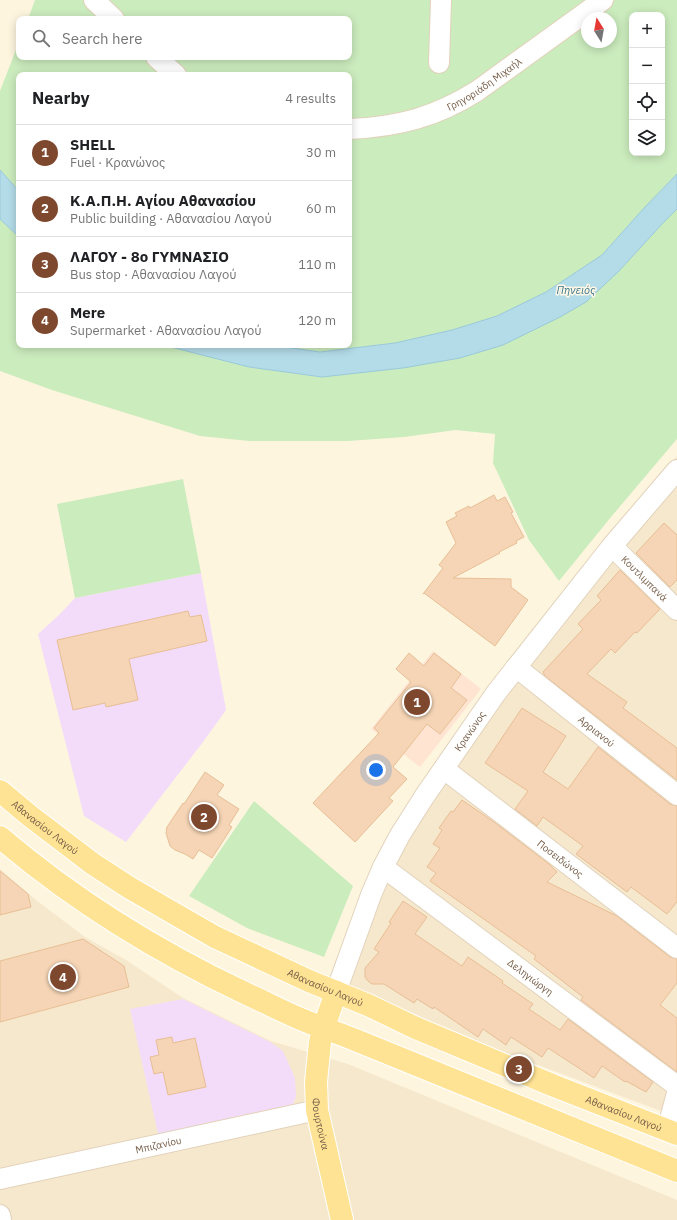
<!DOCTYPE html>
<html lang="en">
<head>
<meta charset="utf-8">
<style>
	:root { --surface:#fff; --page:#f2f2f2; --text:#202124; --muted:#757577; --line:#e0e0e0; --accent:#7e482f }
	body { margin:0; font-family:"IBM Plex Sans",sans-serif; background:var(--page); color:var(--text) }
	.controls { position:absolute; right:12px; top:12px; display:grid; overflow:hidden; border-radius:8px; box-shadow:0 2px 10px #0003 }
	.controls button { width:36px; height:36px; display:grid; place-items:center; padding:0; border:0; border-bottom:1px solid var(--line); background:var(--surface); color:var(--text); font:20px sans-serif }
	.compass { position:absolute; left:581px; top:12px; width:36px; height:36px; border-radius:50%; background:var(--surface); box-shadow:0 2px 10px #0003; rotate:349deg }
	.you { position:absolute; left:376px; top:770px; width:14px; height:14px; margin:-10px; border:3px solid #fff; border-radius:50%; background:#1a73e8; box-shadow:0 0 0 6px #1a73e833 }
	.badge { display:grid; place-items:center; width:26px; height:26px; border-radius:50%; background:var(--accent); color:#fff; font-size:13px; font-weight:700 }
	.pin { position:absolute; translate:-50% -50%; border:2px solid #fff; box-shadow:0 1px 4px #0006 }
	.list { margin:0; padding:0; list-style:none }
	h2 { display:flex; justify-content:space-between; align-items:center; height:52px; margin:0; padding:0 16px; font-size:17px }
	h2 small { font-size:13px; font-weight:400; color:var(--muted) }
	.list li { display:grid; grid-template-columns:26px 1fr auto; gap:12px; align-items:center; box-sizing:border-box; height:56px; padding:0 16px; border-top:1px solid var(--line) }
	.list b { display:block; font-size:15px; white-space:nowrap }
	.list p { margin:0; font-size:13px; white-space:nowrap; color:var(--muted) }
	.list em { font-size:13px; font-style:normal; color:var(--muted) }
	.icon { flex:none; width:22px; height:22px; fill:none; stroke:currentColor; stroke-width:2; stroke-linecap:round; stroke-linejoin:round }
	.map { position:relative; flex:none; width:677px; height:1220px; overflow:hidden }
	.search { position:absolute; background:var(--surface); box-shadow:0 2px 10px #0003; left:16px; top:16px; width:336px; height:44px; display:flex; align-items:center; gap:10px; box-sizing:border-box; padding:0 14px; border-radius:8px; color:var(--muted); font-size:15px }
	.panel { position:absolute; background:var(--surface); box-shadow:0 2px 10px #0003; left:16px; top:72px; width:336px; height:276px; border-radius:8px }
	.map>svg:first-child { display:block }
</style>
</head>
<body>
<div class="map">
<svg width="677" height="1220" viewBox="0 0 677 1220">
	<rect width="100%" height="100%" fill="#fef5df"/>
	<path fill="#f6e8cd" d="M677,456V1117L511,1055L329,978L375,864L509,665Z
		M0,869L36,900L85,937L126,960L183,998L271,1041L348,1064L677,1200V1220H0Z"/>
	<path fill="#ffe4d2" d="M433,651L481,689L420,767L371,729Z"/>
	<path fill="#f2dcfa" d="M201,573L226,710L203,742L126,842L84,816L38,634L59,615L75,598Z
		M183,999L270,1042L283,1051L295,1078L296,1096L293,1104L158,1134L130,1009Z"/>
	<path fill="#cbecbd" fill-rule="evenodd" d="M35,0H84L103,19H28Z
		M103,0H591L487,77L438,102L406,113L349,121V75H191L168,57H349V19H123Z
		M613,0H677V174L645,207L602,255L546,292L497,316L452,330L395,343L320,352L271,345H349V138L407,129L587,19V42H611V18H588ZM632,15H662V153H632Z
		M19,42V57H144L165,75H19V191L0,170V91Z
		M677,209V439L611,517L559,581L529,540L493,463L495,434L456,430L404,437L348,441H249L200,436L52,390L0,371V219L19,237V345H163L249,367L322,377L403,368L619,271L663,223Z
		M183,479L201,573L75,598L57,504Z
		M254,801L353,886L324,957L247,928L189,896Z"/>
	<path fill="#b3dbe8" stroke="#99c9da" d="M0,170L19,191V237L0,219Z
		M677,174V209L663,223L619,271L586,302L560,317L503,345L460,358L403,368L322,377L249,367L163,345H271L320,352L395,343L452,330L497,316L546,292L602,255L645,207Z"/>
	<path fill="#f5d5b5" stroke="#e8be95" d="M494,495L497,501L505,497L513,512L511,513L524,537L516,541L517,543L499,552L500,553L453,578L511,579V587L528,600L495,646L424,593L423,594L443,568L439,565L456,543L446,522L457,516L455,513L469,506L470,508Z
		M664,523L677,535V580L670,587L636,553Z
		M620,570L660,609L637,633L635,632L615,653L611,649L587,674L627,702L623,708L677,748V780L545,676L543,672L583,629L578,624L601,600L597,596Z
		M188,611L190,617L201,615L207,641L129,659L138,700L106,707L105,703L73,710L57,640Z
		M409,653L424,666L434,653L461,674L451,688L467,700L440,734L427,724L393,767L407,779L389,798L393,801L355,842L313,803L379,733L374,728L411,682L396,669Z
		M522,708L566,736L543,772L568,789L598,747L670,804L677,806V902L667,914L631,887L627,892L576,854L583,846L543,817L537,826L515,809L528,791L485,763Z
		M205,772L224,785L217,795L239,809L229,825L232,827L212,858L199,850L193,859L185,854L175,850L170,846L166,833L167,827L183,803L184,804Z
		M462,800L494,822L549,864L557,872L547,882L617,916L670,957L677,959V983L660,1005L677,1018V1072L581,1000L583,997L534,959L536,956L430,881L436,873L427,867L440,848L433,844L442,830L439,828L451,811L453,812Z
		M0,871L28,894L31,907L0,915Z
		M403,901L427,917L415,934L462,966L468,957L503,981L502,983L533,1004L529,1009L560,1030L568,1019L653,1082L646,1092L626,1081L625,1082L602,1066L594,1078L548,1048L542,1057L511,1037L506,1045L483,1029L478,1037L434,1007L433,1009L417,999L414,1003L384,984H372L368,981L365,977V968L379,952L374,949L391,923L389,922Z
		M83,939L124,966L129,987L0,1022V961Z
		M172,1037L173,1043L195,1038L206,1087L168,1095L163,1072L154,1074L150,1057L159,1055L156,1040Z"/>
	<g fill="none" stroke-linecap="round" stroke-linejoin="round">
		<defs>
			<g id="minor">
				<path d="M94,0L114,19"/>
				<path d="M156,57L176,75"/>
				<path d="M439,63L441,0"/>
				<path id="s1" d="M349,129C398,127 436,117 477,91L603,0"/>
				<path id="s2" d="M612,546L677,610"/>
				<path id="s3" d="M516,667L677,795"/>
				<path id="s4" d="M444,769L677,948"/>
				<path id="s5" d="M383,867L677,1086"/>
				<path id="s6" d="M336,992L371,895L383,867L400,835L424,797L496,693L612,546L677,470"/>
				<path d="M667,1130L677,1093"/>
				<path id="s7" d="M0,1179L317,1110"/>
				<path d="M0,1215L1,1220"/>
			</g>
			<g id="major">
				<path id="s8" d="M0,791L30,816L93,864L130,888L215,937L309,981L368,1005L416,1028L552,1085L677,1134"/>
				<path d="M0,837C75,901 158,952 247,994C267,1003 287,1014 308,1022C323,1028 338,1033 353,1039L677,1171"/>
				<path id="s9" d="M336,992L324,1027L320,1042L316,1082L317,1110L342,1220"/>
			</g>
		</defs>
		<use href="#minor" stroke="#e2d2bb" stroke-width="22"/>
		<use href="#major" stroke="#fff" stroke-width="24"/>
		<use href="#minor" stroke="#fff" stroke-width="20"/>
		<use href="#major" stroke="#ffe395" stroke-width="22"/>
	</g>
	<g text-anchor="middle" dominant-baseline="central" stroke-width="3" stroke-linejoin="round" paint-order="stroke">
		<g font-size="10" fill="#755c46" stroke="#fff8e7">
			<text stroke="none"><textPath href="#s1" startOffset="145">Γρηγοριάδη Μιχαήλ</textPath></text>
			<text stroke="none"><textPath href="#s2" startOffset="46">Κουτλιμπανά</textPath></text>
			<text stroke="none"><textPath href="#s6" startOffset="295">Κρανώνος</textPath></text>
			<text stroke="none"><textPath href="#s3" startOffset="103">Αρριανού</textPath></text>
			<text stroke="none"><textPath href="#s8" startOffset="58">Αθανασίου Λαγού</textPath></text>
			<text stroke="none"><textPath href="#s4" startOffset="147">Ποσειδώνος</textPath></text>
			<text stroke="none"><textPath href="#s5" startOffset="184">Δεληγιώργη</textPath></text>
			<text stroke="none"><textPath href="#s8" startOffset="382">Αθανασίου Λαγού</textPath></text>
			<text stroke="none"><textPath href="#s8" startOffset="706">Αθανασίου Λαγού</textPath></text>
			<text stroke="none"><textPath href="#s9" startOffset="135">Φουρτούνα</textPath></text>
			<text stroke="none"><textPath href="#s7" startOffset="162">Μπιζανίου</textPath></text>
		</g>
		<g font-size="11" font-style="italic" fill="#3e768b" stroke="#fff8e7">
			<text x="576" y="290">Πηνειός</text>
		</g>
	</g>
</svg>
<div class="controls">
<button>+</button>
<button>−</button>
<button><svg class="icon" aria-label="locate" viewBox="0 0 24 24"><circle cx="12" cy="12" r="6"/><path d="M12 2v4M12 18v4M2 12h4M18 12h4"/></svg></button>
<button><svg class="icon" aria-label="layers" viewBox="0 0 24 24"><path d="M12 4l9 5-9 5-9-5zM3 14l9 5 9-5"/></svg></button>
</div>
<svg class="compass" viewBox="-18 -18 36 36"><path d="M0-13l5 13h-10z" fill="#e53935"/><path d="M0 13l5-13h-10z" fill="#757577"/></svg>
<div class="you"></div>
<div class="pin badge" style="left:417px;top:702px">1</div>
<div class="pin badge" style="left:204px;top:817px">2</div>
<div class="pin badge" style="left:519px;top:1069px">3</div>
<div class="pin badge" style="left:63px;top:977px">4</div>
<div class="search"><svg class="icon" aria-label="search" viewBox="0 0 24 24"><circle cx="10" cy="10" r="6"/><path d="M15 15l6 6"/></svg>Search here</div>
<section class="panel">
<h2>Nearby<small>4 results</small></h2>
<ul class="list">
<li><span class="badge">1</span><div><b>SHELL</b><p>Fuel · Κρανώνος</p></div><em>30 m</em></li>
<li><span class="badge">2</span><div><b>Κ.Α.Π.Η. Αγίου Αθανασίου</b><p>Public building · Αθανασίου Λαγού</p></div><em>60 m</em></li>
<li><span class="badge">3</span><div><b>ΛΑΓΟΥ - 8ο ΓΥΜΝΑΣΙΟ</b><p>Bus stop · Αθανασίου Λαγού</p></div><em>110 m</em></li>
<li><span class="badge">4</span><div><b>Mere</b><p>Supermarket · Αθανασίου Λαγού</p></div><em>120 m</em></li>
</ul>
</section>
</div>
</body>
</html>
